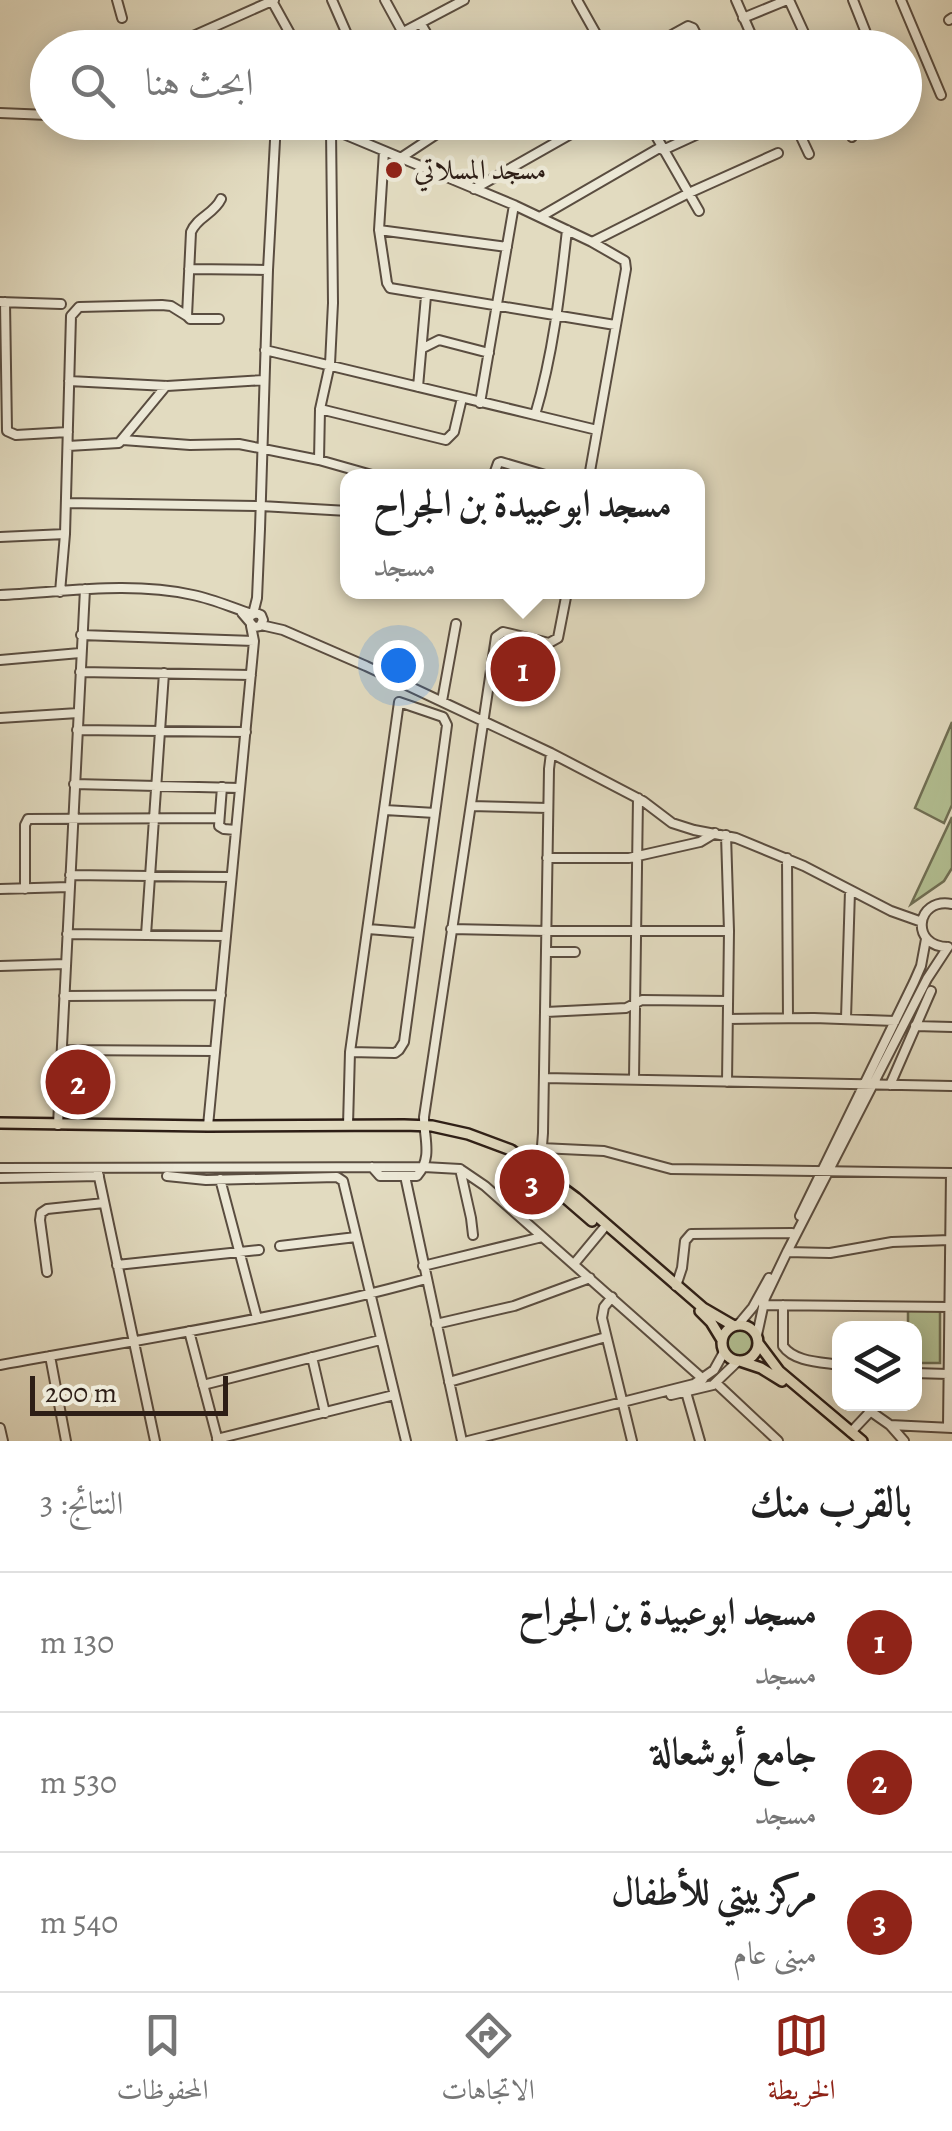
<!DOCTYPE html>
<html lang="ar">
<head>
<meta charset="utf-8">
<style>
	:root { --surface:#fff; --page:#f2f2f2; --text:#222; --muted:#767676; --line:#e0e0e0; --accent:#8f2418 }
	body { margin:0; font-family:Alegreya,Amiri,serif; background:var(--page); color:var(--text); direction:rtl }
	.controls { position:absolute; right:30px; bottom:30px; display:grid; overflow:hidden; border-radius:20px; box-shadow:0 5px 25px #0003 }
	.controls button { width:90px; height:90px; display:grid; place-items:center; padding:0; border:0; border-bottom:2px solid var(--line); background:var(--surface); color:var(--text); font:50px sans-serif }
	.scale { position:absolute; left:30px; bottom:25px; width:198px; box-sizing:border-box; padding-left:10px; border:5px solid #2d1e16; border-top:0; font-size:28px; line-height:35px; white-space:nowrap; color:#2d1e16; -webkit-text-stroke:8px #ece8d6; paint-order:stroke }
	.you { position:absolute; left:398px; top:665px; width:35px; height:35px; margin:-25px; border:8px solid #fff; border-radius:50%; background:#1a73e8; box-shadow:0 0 0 15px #1a73e833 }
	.badge { display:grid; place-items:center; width:65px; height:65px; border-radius:50%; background:var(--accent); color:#fff; font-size:32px; font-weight:700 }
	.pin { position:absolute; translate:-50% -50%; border:5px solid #fff; box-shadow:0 2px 10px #0006 }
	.popup { position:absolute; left:340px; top:469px; width:365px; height:130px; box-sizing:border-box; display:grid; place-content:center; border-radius:20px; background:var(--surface); filter:drop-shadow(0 2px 8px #0005); font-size:32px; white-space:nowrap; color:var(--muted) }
	.popup b { font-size:38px; color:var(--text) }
	.popup::after { content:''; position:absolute; left:50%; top:100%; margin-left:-20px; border:20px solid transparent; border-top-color:var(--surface) }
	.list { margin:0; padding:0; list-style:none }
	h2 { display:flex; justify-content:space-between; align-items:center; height:130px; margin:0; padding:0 40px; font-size:42px }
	h2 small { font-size:32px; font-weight:400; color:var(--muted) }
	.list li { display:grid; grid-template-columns:65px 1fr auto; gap:30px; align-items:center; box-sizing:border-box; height:140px; padding:0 40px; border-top:2px solid var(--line) }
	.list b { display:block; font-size:38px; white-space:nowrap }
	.list p { margin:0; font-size:32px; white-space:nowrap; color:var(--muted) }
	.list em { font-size:32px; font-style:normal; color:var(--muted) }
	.icon { flex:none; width:55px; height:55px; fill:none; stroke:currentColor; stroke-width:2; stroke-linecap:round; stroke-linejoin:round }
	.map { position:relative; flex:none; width:952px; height:1441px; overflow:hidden; direction:ltr }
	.search { position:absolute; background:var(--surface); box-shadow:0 5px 25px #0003; left:30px; right:30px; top:30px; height:110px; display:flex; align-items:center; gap:25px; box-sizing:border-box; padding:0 35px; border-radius:55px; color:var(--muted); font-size:38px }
	.sheet { height:550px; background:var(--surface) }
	nav { display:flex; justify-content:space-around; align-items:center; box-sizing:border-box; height:140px; border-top:2px solid var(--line); background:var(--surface); font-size:28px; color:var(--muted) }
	nav a { display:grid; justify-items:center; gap:5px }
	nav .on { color:var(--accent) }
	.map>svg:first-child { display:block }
</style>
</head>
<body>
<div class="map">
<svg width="952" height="1441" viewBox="0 0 952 1441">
	<rect width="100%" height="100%" fill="#e2dbc0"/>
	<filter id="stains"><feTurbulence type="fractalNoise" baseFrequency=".002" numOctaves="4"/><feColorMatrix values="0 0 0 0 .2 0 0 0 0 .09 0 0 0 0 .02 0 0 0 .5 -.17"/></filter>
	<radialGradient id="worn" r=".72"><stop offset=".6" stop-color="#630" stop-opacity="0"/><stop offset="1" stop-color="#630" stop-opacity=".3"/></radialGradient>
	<path fill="#b3c093" stroke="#706f54" stroke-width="2.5" d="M952,722V805L944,823L915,808Z
		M952,817V868L944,881L911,904Z
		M908,1309H940V1363H915L914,1328H908Z
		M726 1343a13 13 0 1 1 26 0a13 13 0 1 1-26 0Z"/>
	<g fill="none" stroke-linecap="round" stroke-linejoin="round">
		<defs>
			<path id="minor" d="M117,0L122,18
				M332,0L353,48
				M385,0L403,33
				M577,0L604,48
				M736,0L757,48
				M789,0L811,48
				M853,0L872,48
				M901,0L941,95
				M272,1L298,48
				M743,18L787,0
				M949,20L952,18
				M421,24L435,48
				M182,41L274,0
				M373,48L464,0
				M586,48L599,40
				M648,48L688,26L693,28L703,48
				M0,113L48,115
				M315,122L514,205L592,242L625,261L626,269L589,477
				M420,122L429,138
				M648,122L699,211
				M794,122L809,154
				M845,122L852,137
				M663,150L724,122
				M384,151L379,230L387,283L390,288L615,325
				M399,159L455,122
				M474,189L592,122
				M540,217L661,147
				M379,230L507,247
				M592,242L689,193L778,153
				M189,269L268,270
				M0,302L61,304
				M5,302L7,431L16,435L68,432
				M219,319H190L187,316L191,232C197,217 214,214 221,199
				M423,348L439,340L489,353
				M265,350L535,415C553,355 560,293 567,230
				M69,381L167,386L264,380
				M418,387L426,296
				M480,403L514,205
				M320,409L446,440L454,432L462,398
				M535,415L597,430
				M123,440L190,445L239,444L319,460L379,477
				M68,446L119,443L166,386
				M319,460L320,409L330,364L333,303L331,130
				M493,477L498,463L501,462L552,477
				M66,503L261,506L348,511
				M0,537L65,534
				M60,592L65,534L71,316L79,307L162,305L171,306L187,316
				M0,595C64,592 130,581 193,595C213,599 233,608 252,614
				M242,613L254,627L260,626L263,620L261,615L256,613L250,616L249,620
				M253,614L257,598L260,529L268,270L276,122
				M261,625L283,630L366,666L551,753L643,801L672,823L694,830L736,838L804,866L891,911L922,922
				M81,635L254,641
				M0,660L80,653
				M80,672L251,675
				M442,701L456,624
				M0,718L78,713
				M77,730L246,732
				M74,784L240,788
				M222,787L219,826L224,829L236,830
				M471,806L548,808
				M385,810L435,813
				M726,835L729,931L727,1082
				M547,858H629L700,842L715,833
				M787,858L788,1018
				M70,875L231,877
				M0,889L69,887
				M25,889V825L28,819L219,818
				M368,929L418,933
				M451,929L547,931H729
				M67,934L226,936
				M146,935L164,673
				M948,947C910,947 915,897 952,904
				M547,952H575
				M0,966L66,964
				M64,996L221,995
				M546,1012L626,1008L642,1000L728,1001
				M846,1018L850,891
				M728,1019L814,1018L895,1021
				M915,1026L952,1027
				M62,1050L215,1051
				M544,1078L952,1086
				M634,1079L638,798
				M890,1085L931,991
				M58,1125L85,589
				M348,1125L350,1052L399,702L443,717L447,725L404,1042L399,1050L395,1053L350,1052
				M208,1126L254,641L251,626
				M541,1148L604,1151L671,1169L952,1173
				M532,1164L542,1146L543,1133L549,769L551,753
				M372,1167L380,1176H417C433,1157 424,1139 424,1117L496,637L503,632L549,643L558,638L567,592
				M0,1168L424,1167L460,1169L485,1186L703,1379
				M97,1168L155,1441
				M460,1169L471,1218L473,1235
				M167,1176L206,1180L337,1177L343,1181L406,1441
				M405,1176L462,1441
				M0,1178L99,1176
				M220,1179L257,1318
				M800,1216L914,982L921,966L926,939
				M280,1246L356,1237
				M787,1252L830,1253L892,1242L950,1240
				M574,1264L603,1229
				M117,1265L259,1250
				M423,1266L542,1237
				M47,1272L40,1220L41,1213L47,1209L104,1203
				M676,1286L682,1268L685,1241L691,1234L792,1233
				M612,1297L604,1307L602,1318L632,1441
				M763,1305L949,1307
				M783,1305V1346C794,1362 821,1362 840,1365
				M436,1324L514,1306L590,1278
				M738,1325L753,1307L769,1278
				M189,1331L218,1441
				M757,1335L765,1298L787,1252L927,979L948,947
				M50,1356L66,1441
				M312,1357L325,1413
				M0,1365C142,1339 286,1318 426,1279
				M914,1373L948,1374
				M449,1382L606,1337
				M716,1383L778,1441
				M203,1385L380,1340
				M686,1392L700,1441
				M671,1395L713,1385L738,1361
				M870,1411L890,1425L904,1441
				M890,1425L952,1428
				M948,1427L951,1173
				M0,1428L3,1441
				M851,1432L868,1414L872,1404
				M217,1439L394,1395
				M468,1441L694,1384L714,1370L724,1352"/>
			<path id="major" d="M0,1123L208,1126L404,1125L432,1126L468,1134L511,1150L576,1198L703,1308L734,1326
				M555,1189L592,1221
				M700,1311L711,1322L722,1340
				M722 1343a18 18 0 1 1 36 0a18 18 0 1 1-36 0Z
				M758,1343L779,1371L862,1441
				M740,1361L761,1368L782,1381"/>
		</defs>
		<use href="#minor" stroke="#5a4d40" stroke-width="12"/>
		<use href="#major" stroke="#2d1e16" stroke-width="14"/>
		<use href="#minor" stroke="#ece8d6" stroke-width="8"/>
		<use href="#major" stroke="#e2dbc0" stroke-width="9"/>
	</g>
	<circle fill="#8f2418" stroke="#ece8d6" stroke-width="4" cx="394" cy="170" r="10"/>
	<g text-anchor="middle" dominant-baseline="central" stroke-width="9" stroke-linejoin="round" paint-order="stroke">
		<g font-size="28" fill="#2d1e16" stroke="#ece8d6" text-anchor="start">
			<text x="414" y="170">مسجد المسلاتي</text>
		</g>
	</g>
	<rect width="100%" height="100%" filter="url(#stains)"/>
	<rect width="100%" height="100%" fill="url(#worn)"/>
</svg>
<div class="controls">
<button><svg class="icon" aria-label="layers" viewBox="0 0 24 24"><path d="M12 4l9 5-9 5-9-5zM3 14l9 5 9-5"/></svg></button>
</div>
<div class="scale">200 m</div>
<div class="you"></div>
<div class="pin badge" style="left:523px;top:669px">1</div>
<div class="popup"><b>مسجد ابوعبيدة بن الجراح</b>مسجد</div>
<div class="pin badge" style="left:78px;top:1082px">2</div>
<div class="pin badge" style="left:532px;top:1182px">3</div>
<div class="search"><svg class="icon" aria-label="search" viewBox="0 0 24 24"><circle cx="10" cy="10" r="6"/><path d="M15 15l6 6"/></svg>ابحث هنا</div>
</div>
<section class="sheet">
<h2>بالقرب منك<small>النتائج: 3</small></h2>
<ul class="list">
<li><span class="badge">1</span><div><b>مسجد ابوعبيدة بن الجراح</b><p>مسجد</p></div><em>130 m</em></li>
<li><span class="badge">2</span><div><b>جامع أبوشعالة</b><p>مسجد</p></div><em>530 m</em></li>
<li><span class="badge">3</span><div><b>مركز بيتي للأطفال</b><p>مبنى عام</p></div><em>540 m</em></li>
</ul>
</section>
<nav>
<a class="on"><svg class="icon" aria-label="map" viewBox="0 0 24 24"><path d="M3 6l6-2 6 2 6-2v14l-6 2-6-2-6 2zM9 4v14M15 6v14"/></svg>الخريطة</a>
<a><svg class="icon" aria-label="directions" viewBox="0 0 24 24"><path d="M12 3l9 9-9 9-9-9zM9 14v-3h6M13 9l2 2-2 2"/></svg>الاتجاهات</a>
<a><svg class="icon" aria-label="saved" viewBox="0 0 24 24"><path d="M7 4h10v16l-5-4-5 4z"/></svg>المحفوظات</a>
</nav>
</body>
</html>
